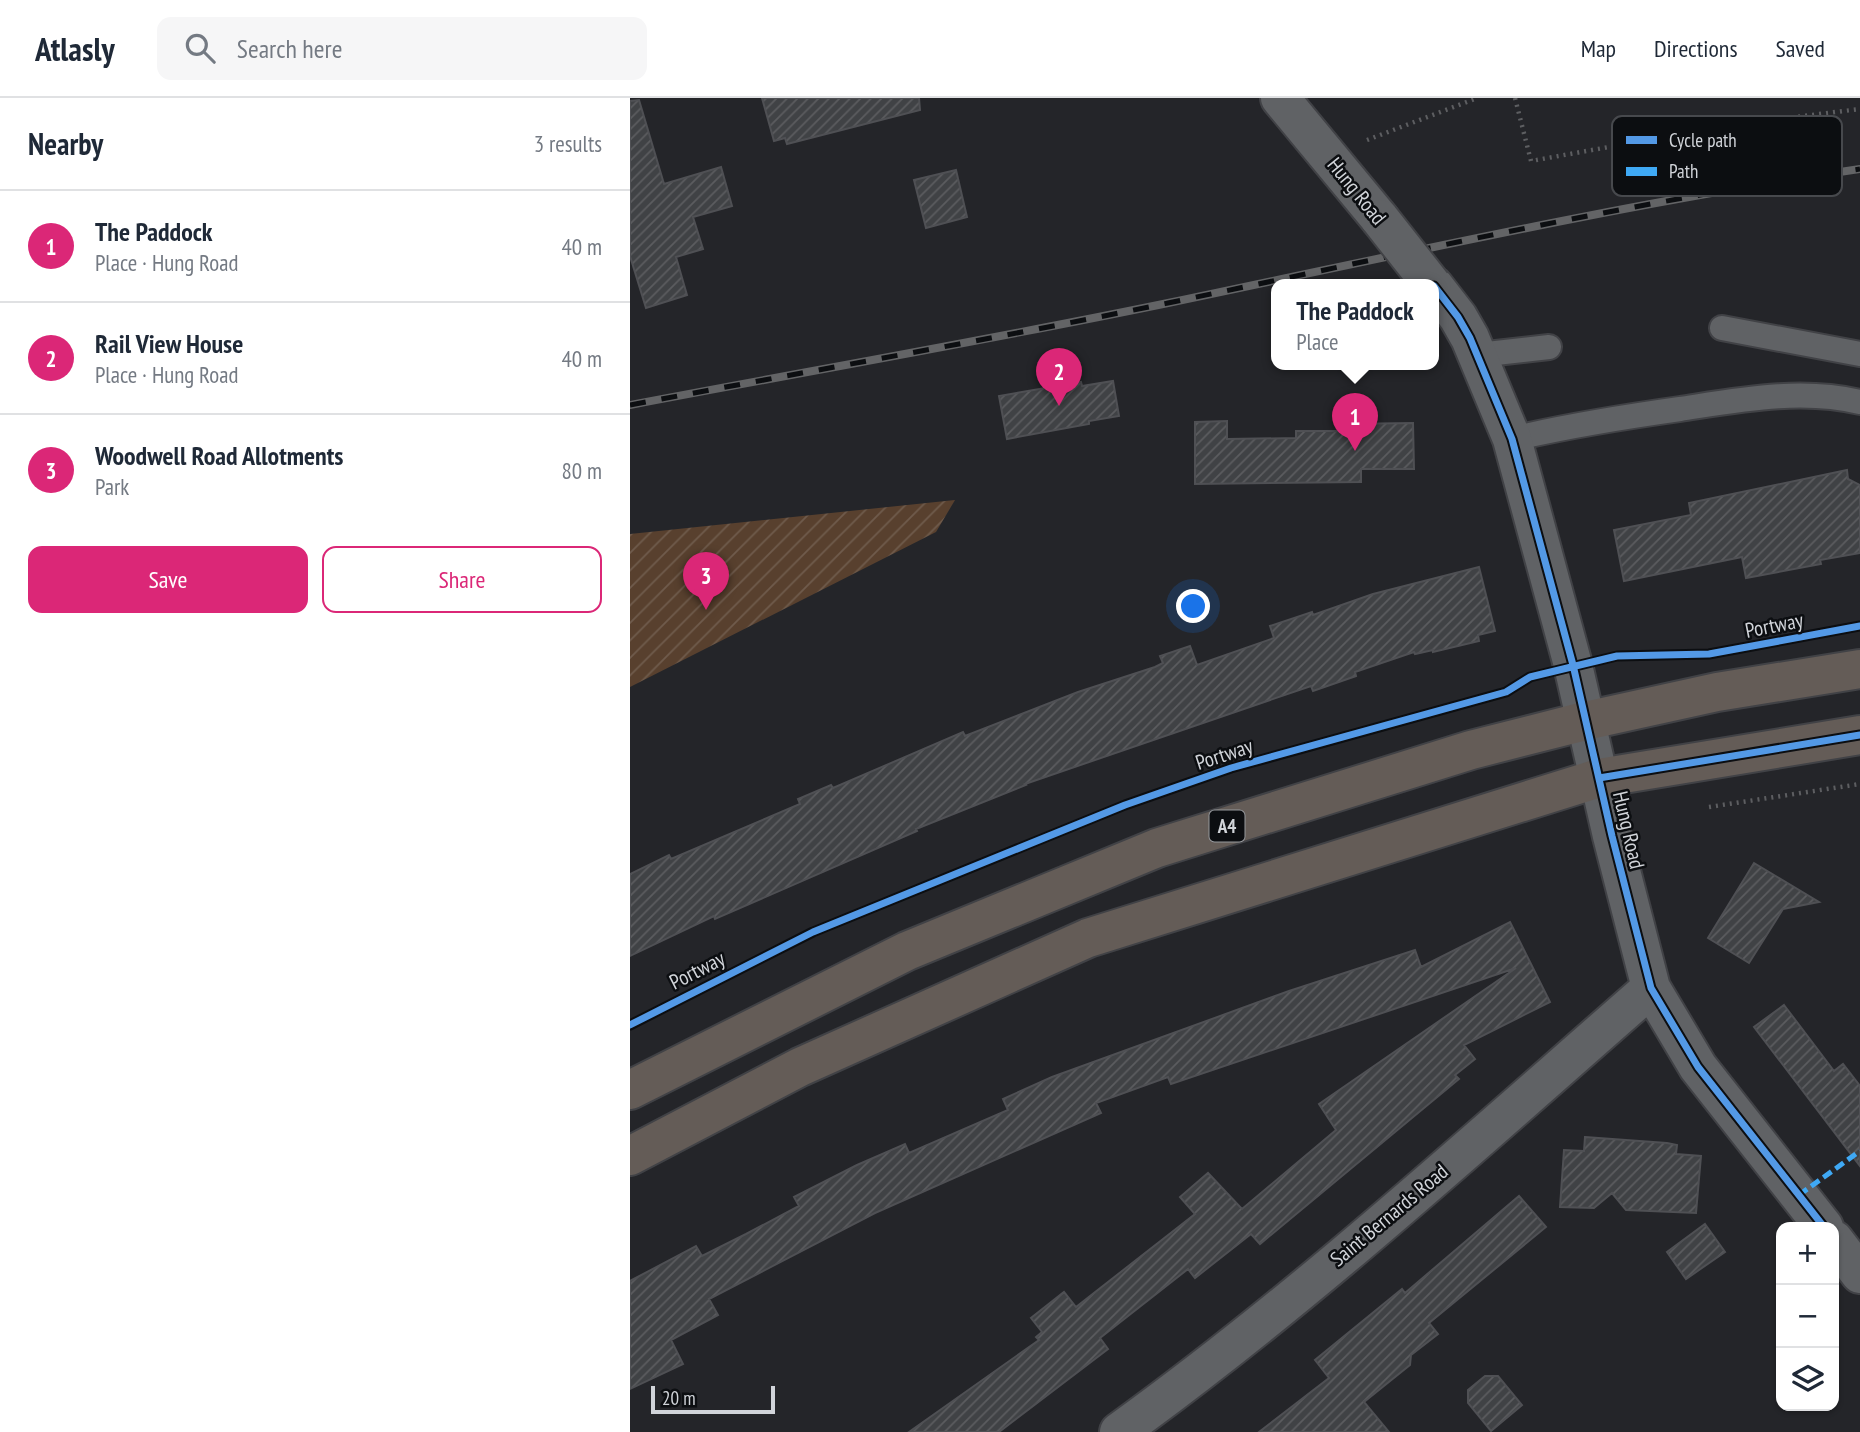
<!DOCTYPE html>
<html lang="en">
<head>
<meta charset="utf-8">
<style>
	:root { --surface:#fff; --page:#f6f6f7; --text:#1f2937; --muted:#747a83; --line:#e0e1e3; --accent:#db2777 }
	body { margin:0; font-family:"PT Sans Narrow",sans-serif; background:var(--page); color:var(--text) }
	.controls { position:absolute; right:21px; bottom:21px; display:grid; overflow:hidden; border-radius:14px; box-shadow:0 2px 5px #0004 }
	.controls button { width:63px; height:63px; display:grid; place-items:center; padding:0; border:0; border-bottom:2px solid var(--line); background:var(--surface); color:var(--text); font:35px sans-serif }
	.scale { position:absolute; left:21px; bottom:18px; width:124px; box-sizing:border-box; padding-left:7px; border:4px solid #d1d4d9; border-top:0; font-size:19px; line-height:24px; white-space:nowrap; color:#d1d4d9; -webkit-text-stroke:5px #0c0e11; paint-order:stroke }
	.you { position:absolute; left:564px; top:509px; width:24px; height:24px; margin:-18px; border:5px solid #fff; border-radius:50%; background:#1a73e8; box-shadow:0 0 0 10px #1a73e833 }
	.badge { display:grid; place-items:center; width:46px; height:46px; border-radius:50%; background:var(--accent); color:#fff; font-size:23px; font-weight:700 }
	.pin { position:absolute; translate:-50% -58px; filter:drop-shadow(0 2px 4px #0008) }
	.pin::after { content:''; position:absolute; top:37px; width:24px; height:21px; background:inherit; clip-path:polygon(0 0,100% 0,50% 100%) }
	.popup { position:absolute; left:641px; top:181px; width:168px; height:91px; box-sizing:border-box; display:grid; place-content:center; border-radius:14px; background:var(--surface); filter:drop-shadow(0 2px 5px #0005); font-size:23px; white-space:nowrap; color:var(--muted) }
	.popup b { font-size:26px; color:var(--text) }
	.popup::after { content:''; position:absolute; left:50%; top:100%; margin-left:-14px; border:14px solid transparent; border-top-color:var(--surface) }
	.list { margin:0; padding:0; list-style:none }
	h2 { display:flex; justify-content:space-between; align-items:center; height:91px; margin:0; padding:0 28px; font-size:30px }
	h2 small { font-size:23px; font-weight:400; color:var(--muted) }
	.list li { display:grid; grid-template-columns:46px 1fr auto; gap:21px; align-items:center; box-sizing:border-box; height:112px; padding:0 28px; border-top:2px solid var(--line) }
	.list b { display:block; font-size:26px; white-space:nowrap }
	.list p { margin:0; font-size:23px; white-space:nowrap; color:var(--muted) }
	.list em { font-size:23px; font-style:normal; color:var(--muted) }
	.actions { display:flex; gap:14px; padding:21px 28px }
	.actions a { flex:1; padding:16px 0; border:2px solid var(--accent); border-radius:14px; text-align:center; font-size:24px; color:var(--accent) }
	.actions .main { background:var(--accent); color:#fff }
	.icon { flex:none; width:38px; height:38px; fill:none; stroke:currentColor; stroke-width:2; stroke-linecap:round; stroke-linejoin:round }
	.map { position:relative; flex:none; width:1230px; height:1334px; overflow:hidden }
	header { display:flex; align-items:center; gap:42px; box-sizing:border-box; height:98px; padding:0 35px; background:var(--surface); border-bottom:2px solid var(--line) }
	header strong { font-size:33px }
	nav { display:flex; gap:38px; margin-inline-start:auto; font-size:24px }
	.search { width:490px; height:63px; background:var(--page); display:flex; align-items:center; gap:18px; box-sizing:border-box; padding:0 24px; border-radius:14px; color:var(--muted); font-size:26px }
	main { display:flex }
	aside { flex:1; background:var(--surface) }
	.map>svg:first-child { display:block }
</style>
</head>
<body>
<header>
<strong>Atlasly</strong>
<div class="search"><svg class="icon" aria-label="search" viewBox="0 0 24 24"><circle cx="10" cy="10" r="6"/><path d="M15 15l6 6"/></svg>Search here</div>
<nav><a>Map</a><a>Directions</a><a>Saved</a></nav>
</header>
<main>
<aside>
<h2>Nearby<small>3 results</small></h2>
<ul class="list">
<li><span class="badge">1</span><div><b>The Paddock</b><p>Place · Hung Road</p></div><em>40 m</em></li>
<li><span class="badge">2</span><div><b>Rail View House</b><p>Place · Hung Road</p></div><em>40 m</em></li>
<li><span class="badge">3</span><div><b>Woodwell Road Allotments</b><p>Park</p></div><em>80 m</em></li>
</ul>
<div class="actions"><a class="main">Save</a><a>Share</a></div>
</aside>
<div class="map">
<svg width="1230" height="1334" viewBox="0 0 1230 1334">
	<defs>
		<pattern id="garden-furrows" width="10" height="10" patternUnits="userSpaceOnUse" patternTransform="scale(1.75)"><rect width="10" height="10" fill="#58402e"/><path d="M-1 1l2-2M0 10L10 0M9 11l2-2" fill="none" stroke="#6f5b4c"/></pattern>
		<pattern id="building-hatch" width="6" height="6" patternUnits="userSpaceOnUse" patternTransform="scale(1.75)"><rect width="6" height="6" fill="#404245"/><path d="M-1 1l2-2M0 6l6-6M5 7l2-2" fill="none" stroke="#5b5c5f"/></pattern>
	</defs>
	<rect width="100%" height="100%" fill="#242529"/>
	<path fill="url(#garden-furrows)" d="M325,402L306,434L0,589V436Z"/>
	<path fill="url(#building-hatch)" stroke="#4f5054" stroke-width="2" d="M132,0H289L290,12L157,46L155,40L144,43Z
		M9,2L34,86L91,69L102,108L63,119L73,151L46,159L57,197L16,210L0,158V3Z
		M326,72L337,119L296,130L284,82Z
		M483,283L489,318L459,323V326L377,341L369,298L451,284L452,288Z
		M597,323V341L666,340V333H711V326L783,325L784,371H731V384L565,386V324Z
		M1217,372L1218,381L1230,387V455L1190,462L1191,466L1116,480L1112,459L994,483L984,432L1061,417L1059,405Z
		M849,469L865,533L848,537L849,543L803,554V552L785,556L784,554L725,574L726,578L683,593L681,588L395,686L396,687L286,731L287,733L85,821L84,818L0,858V776L39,757L41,761L170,706L168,701L201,687L203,690L333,634L335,638L448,594L525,569L533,565L530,558L560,548L567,567L644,540L640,528L682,514L683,517L743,496Z
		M1124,765L1189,804L1153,811L1119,865L1078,840Z
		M880,824L920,904L834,947L845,961L825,977L829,981L718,1073L630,1146L621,1136L565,1180L558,1171L470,1240L478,1251L369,1334H279L409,1242L406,1239L412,1234L401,1220L434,1194L446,1209L565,1116L550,1099L578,1075L612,1111L706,1032L689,1006L886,870L541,986L538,979L466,1005L471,1015L245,1115L79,1201L88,1217L41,1242L53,1266L0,1291V1183L66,1148L72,1158L116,1136L169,1108L164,1099L227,1067L275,1046L279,1055L378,1012L373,1001L422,979L659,893L785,852L791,869Z
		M1154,907L1204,973L1213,966L1230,988V1068L1124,929Z
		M955,1039L1037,1045L1047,1047L1046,1056L1071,1058L1066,1115L996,1112L982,1095L964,1110L930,1109L934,1052L954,1053Z
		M889,1098L916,1129L799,1225L808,1236L781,1257L780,1267L734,1304L759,1334H629L699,1280L685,1262L772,1191L775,1195Z
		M1075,1126L1095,1154L1056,1181L1037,1154Z
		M855,1278H868L892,1307L861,1333L838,1305V1292Z"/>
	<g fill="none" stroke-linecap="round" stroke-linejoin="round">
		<defs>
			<path id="lane" d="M1092,230L1230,256
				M848,257L919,249
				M882,341C937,328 993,319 1050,311C1109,302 1171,290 1230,304"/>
			<path id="street" d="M650,0L750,121
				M804,188L828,219L840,240L882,341L943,567L982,738L1021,890L1068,969L1194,1129
				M1204,1142L1230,1176
				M489,1334C676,1199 847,1042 1021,890"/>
			<path id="highway" d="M0,992L277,853L527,750L841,652L955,623L1087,594L1230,571
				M0,1058L170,969L458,840L969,680L1230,637"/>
		</defs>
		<use href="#lane" stroke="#414246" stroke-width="28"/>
		<use href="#street" stroke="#414246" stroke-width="42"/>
		<use href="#highway" stroke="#414246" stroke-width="42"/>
		<path stroke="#5d5e61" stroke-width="4.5" stroke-dasharray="2 5" stroke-linecap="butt" d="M885,0L901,63L1101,27L1230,11
			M737,42L847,0
			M1079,709L1230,686"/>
		<use href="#lane" stroke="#606265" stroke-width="24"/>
		<use href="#street" stroke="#606265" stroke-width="38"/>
		<use href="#highway" stroke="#645c57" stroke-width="38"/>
		<defs>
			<path id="rail" d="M0,307C179,273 359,242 538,205C768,157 997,105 1230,71"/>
		</defs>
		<use href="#rail" stroke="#636466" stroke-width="8"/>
		<use href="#rail" stroke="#0c0e11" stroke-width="5" stroke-dasharray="16" stroke-linecap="butt"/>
		<defs>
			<path id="street-bridge" d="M750,121L802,187"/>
		</defs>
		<use href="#street-bridge" stroke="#414246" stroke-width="42" stroke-linecap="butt"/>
		<use href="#street-bridge" stroke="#606265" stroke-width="38"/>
		<path stroke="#3fa9f5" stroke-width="5" stroke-dasharray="10 5" stroke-linecap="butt" d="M1169,1097L1230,1053"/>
		<defs>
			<path id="cycleway" d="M804,188L828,219L840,240L882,341L943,567L982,738L1021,890L1068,969L1194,1129
				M969,680L1230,637
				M0,927L183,834L495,707L601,670L876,594L900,579L987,558L1079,556L1230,528"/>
		</defs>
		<use href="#cycleway" stroke="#0c0e11" stroke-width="11"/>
		<use href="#cycleway" stroke="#5399e6" stroke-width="7"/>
	</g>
	<g text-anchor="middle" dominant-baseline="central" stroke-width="5" stroke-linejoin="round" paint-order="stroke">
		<rect fill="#0c0e11" stroke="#96999d" stroke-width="2" x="579.5" y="712.5" width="35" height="31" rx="5"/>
		<g font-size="19" font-weight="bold" fill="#d1d4d9">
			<text x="597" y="728">A4</text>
		</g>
		<g font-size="21" fill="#d1d4d9" stroke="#0c0e11">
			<text transform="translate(727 93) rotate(51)">Hung Road</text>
			<text transform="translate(1144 527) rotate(-11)">Portway</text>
			<text transform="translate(594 656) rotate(-18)">Portway</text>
			<text transform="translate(999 732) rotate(77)">Hung Road</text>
			<text transform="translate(67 872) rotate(-27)">Portway</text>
			<text transform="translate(759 1117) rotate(-40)">Saint Bernards Road</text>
		</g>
	</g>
	<rect x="982" y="18" width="230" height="80" rx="10" fill="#0c0e11" stroke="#47494d" stroke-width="2"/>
	<rect x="996" y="38" width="31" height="8" fill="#5399e6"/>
	<rect x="996" y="69" width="31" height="9" fill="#3fa9f5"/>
	<g font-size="19" fill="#d1d4d9">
		<text x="1039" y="49">Cycle path</text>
		<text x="1039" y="80">Path</text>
	</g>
</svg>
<div class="controls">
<button>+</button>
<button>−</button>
<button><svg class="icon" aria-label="layers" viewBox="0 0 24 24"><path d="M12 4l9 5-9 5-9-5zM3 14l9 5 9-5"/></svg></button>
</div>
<div class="scale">20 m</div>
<div class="you"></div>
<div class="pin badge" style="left:725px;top:353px">1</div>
<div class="popup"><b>The Paddock</b>Place</div>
<div class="pin badge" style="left:429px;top:308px">2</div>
<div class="pin badge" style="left:76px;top:512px">3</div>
</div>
</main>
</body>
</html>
